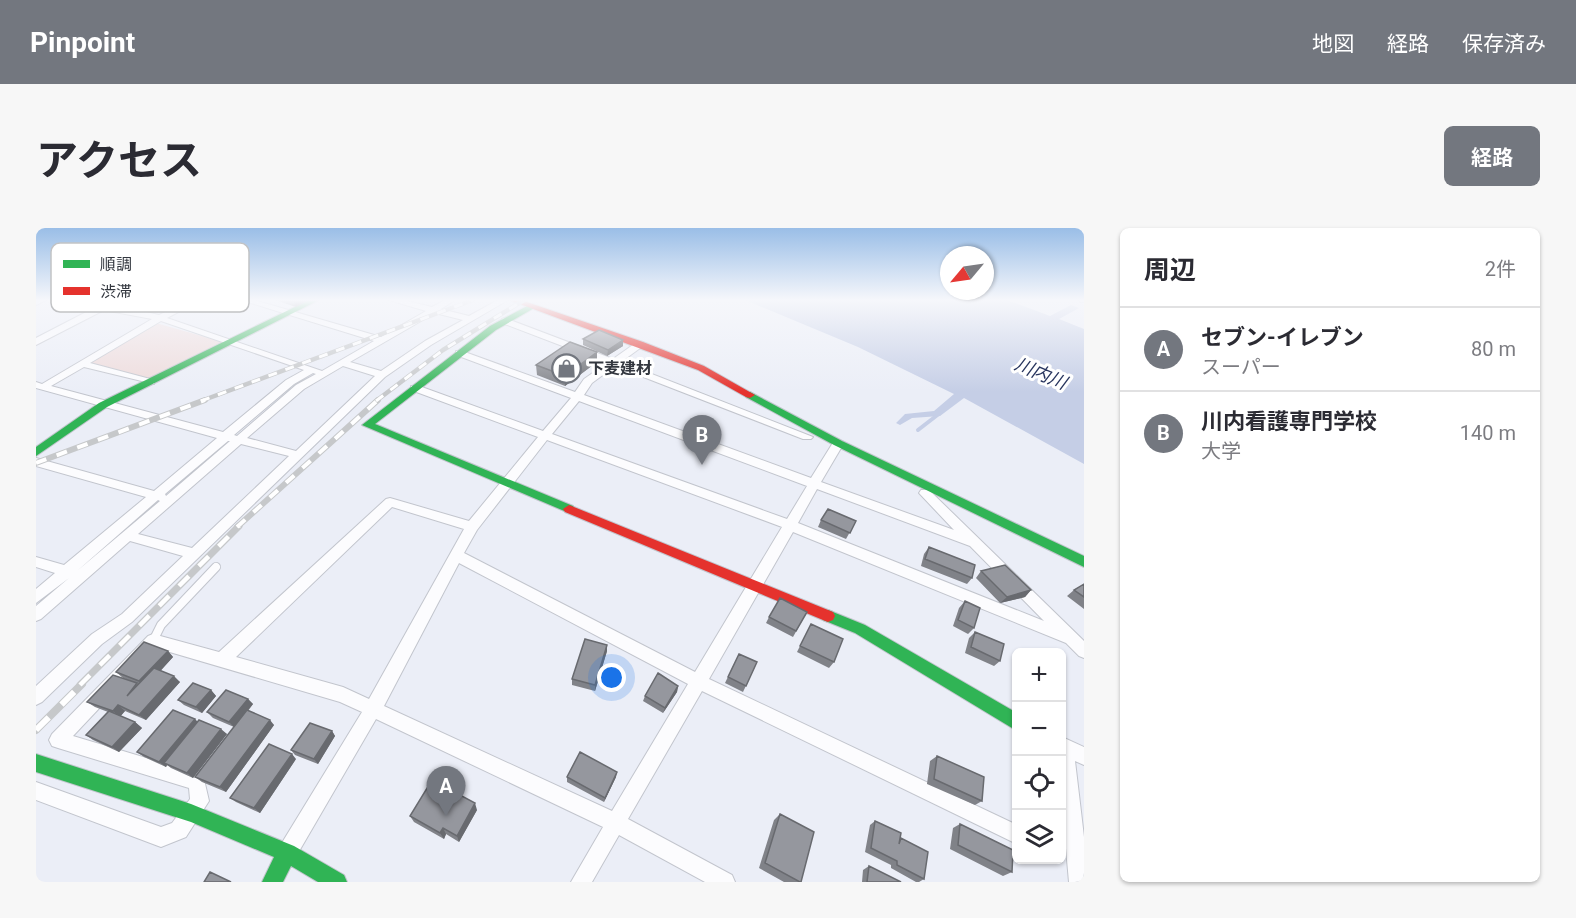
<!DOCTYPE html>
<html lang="ja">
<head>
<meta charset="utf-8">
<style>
	:root { --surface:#fff; --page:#f7f7f7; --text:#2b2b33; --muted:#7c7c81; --line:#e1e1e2; --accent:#73777f }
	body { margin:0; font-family:Roboto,"Noto Sans JP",sans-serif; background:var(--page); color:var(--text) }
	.controls { position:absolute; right:18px; bottom:18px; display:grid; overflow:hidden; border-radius:9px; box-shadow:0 2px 4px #0004 }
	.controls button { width:54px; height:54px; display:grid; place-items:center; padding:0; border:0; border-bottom:2px solid var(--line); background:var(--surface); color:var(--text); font:30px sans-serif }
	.compass { position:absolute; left:904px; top:18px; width:54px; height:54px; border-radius:50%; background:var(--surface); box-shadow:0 2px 4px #0004; rotate:241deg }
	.you { position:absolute; left:576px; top:450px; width:21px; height:21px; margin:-15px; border:4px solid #fff; border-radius:50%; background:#1a73e8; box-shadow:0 0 0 9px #1a73e833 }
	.badge { display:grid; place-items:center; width:39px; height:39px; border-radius:50%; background:var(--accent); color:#fff; font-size:20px; font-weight:700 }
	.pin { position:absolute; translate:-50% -50px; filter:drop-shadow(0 2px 3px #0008) }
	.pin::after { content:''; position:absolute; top:32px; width:21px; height:18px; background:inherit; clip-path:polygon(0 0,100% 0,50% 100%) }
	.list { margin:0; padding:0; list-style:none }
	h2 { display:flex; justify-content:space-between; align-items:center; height:78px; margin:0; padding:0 24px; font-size:26px }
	h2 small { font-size:20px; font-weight:400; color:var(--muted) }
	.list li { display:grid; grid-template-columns:39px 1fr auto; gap:18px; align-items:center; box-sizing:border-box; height:84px; padding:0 24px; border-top:2px solid var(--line) }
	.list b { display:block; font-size:22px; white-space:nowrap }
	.list p { margin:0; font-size:20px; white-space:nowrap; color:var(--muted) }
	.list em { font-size:20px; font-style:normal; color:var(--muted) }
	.icon { flex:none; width:33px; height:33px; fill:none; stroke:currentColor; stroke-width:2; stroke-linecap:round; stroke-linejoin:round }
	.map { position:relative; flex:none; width:1048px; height:654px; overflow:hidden; border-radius:9px }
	header { display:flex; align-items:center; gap:36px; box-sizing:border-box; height:84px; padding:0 30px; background:var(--accent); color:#fff }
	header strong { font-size:28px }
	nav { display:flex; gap:33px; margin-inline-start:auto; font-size:21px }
	.intro { display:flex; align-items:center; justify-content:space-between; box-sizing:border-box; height:144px; padding:0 36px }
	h1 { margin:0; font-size:42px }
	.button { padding:15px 27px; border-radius:9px; background:var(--accent); color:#fff; font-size:21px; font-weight:700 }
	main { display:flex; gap:36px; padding:0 36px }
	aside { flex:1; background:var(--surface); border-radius:9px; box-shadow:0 2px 4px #0004 }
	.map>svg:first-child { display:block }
</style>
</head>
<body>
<header>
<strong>Pinpoint</strong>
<nav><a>地図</a><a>経路</a><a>保存済み</a></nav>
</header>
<div class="intro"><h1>アクセス</h1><a class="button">経路</a></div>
<main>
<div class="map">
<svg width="1048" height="654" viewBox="0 0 1048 654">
	<rect width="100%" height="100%" fill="#ebeef7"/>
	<path fill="#eedbdb" d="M120,95L187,114L114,151L54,135Z"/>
	<path fill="#c5cee6" d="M709,72H971L1014,88L1035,77L1043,80L1023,91L1048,101V236L928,170L904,188L876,190L864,197L860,195L869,186L898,183L918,166L822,119Z"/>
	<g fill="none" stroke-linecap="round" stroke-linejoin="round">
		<path stroke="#c5cee6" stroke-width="4" d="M882,202L904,185"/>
		<defs>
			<path id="lane" d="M117,413L125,397L180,339"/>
			<path id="street" d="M0,72H10L0,77Z
				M23,72L69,75L123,87L155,72H165L131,90L286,143L338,113L205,72H218L345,109L390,83L353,72H367L396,79L409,72H419L405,81L433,88L462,72H472L395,117L349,149L96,394L66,416L6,474L0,477V458L56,406L86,386L147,328L94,313L5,391L0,393V378L33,350L0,375V361L19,345L0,339V329L28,337L110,269L0,238V230L118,263L181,210L0,160V154L6,156L116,91L68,82L0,117V110L58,80ZM399,85L427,92L389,113L345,143L314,134ZM125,93L268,142L250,152L187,204L15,158L48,139L118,156V152L54,135ZM307,138L339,148L260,223L211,210L268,161ZM277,145L280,146L260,157L201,208L198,207L258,156ZM192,213H194L130,268L129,266ZM205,216L253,228L156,320L102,306ZM122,272L124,273L41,343Z
				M1043,72H1048V74H1044Z
				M469,90L577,131L601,114H607V118L585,134L777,209L775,211H767L579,138L556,155L548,167L775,250L798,213H806L808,215L785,254L918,302L883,265L885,262H893L1048,413V430L1043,428L1030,415L757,304L673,451L981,597V616L666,463L592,591L696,647L699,654H669L583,607L556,654H535L567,599L340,491L258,632L251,635L244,632L241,625L244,618L326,484L304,474L120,420L37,508L167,547L173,573L150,609L125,619L0,572V554L125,599L136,595L154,571L153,560L22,520L16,518L13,512L16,506L112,408L117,406L183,424L350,271L354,270L433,293L502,209L375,162V158H383L507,203L535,170L420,127V123H426L539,164L548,151L571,135L466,95V91ZM543,173L771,258L751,291L516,206ZM511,212L746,299L659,444L428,325L441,302ZM781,261L934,318L1008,393L762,295ZM356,279L428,301L333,471L307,459L200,429ZM423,335L652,456L576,583L348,478Z
				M1026,509L1048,519V537L1039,533L1048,609V654H1033L1026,576Z"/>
			<path id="fast" d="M273,72H283L71,179L0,228V219L63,175Z
				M493,77L500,79L460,102L339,196L537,278L539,281L533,285L326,197L454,98Z
				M714,164L806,213L1048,328V339L798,217L710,169L709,167Z
				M792,382L829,397L981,485V503L819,405L787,392L785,388L787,384Z
				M0,526L155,576L258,618L308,647L311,654H282L255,638L247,654H226L238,629L155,594L0,544Z"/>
			<path id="jam" d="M473,72H485L607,114L668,138L719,167L714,170L710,169L662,142Z
				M533,277L797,384L799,388L797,392L792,394L787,392L529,284L527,281Z"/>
		</defs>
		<use href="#lane" stroke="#c2c5cd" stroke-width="10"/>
		<use href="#street" stroke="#c2c5cd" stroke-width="2"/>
		<use href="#fast" stroke="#c2c5cd" stroke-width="2"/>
		<use href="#jam" stroke="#c2c5cd" stroke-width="2"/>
		<use href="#lane" stroke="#fcfcfe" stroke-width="8"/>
		<use href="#street" fill="#fcfcfe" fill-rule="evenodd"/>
		<use href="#fast" fill="#30b455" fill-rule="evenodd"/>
		<use href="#jam" fill="#e5322d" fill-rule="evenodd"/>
		<defs>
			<path id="rail-far3" d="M165,173L437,72
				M340,173L407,122L488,72"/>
			<path id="rail-far2" d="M0,235L169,172
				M201,299L342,172"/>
			<path id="rail-far1" d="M44,457L203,298"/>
			<path id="rail" d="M0,502L46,456"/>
		</defs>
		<use href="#rail-far3" stroke="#c6c8ca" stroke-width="4.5"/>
		<use href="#rail-far2" stroke="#c6c8ca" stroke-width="6"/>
		<use href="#rail-far1" stroke="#c6c8ca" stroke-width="7"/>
		<use href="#rail" stroke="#c6c8ca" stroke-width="8"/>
		<use href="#rail-far3" stroke="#fff" stroke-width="3" stroke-dasharray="9" stroke-linecap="butt"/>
		<use href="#rail-far2" stroke="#fff" stroke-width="4" stroke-dasharray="11" stroke-linecap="butt"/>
		<use href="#rail-far1" stroke="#fff" stroke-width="4.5" stroke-dasharray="14" stroke-linecap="butt"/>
		<use href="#rail" stroke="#fff" stroke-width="6" stroke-dasharray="18" stroke-linecap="butt"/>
	</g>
	<path fill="#808288" d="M239,72H272L260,79Z
		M547,111L587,118L571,128L547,117Z
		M561,124V134L529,158L501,147L500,137Z
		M785,292L820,293L810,311L782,299Z
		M893,319L936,350L931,356L885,338L888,326Z
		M945,343L995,362L989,369L964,375L940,350Z
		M1048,356V381L1031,368L1038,362Z
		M929,373L938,400L932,406L917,398L923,380Z
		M771,384L757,409L730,395L733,389Z
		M775,396L798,434L793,440L761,424Z
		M939,404L964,433L958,438L929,425L933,410Z
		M571,417V423L559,463L536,457V451Z
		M132,423L137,429L124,443L144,454L110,492L89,483L84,488L99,494L106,500L83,524L57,512L50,507L72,484L59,479L51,474L98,454L87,450L80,444Z
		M703,426L721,434L707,464L689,455Z
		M642,458L641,464L627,485L607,473L609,468Z
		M175,462L180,468L166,485L148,477L142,472Z
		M212,471L217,476L212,483L238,497L190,564L166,554L159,549L198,499L177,490L171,484Z
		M162,494L191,506L157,550L135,540L131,537L130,539L108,529L101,524Z
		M296,503L299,508L282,536L259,527L255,522Z
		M901,528L946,573L939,577L891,556L894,533Z
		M260,531L224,585L200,574L194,570Z
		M531,549H580L568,574L531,554Z
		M441,582L423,614L410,606L408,611L378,594L374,588Z
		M744,586L765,654H748L723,640L738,592Z
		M839,593L864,611L865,610L888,651L883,654H880L855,640V637L829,624L834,597Z
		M924,596L976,644L967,648L914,621L917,600Z
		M833,638L865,654H826L827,642Z"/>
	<path fill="#686a6f" d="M258,72H272L260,79Z
		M587,112V118L571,128L572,122Z
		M561,124V134L529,158V148Z
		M995,362L989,369L964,375L971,369Z
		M571,417V423L559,463V457Z
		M132,423L137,429L110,459L103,453Z
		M138,448L144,454L110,492L103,487Z
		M642,458L641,464L627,485L629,480Z
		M175,462L180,468L166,485L160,479Z
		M212,471L217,476L198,499L193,494Z
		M82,477L89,483L84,489L77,483Z
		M159,491L164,496L128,535L131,537L130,539L123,534Z
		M234,492L238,497L190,564L184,559Z
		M99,494L106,500L83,524L76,519Z
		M185,501L191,506L157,550L151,545Z
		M296,503L299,508L282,536L278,531Z
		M256,526L260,531L224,585L218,580Z
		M581,544L580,549L568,574L569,570Z
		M439,575L441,582L423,614L421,608Z
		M407,600L410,606L408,611L404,605Z"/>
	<path fill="#95979e" stroke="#686a6f" stroke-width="1.5" d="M563,102L587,112L572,122L547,111Z
		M534,114L561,124L529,148L500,137Z
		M792,281L820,293L814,305L785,292Z
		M893,319L939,337L936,350L889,331Z
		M969,337L995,362L971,369L945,343Z
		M1048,356V369L1038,362Z
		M744,370L771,384L760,403L733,389Z
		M929,373L944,380L938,400L922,392Z
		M775,396L807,411L798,434L764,418Z
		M939,404L968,416L964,433L935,419Z
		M549,411L571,417L559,457L536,451Z
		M108,414L132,423L103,453L80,444Z
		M703,426L721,434L710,458L692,449Z
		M118,440L138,448L103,487L82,477L77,483L51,474L77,447L101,455L91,468Z
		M622,445L642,458L629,480L609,468Z
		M157,455L175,462L160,479L142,472Z
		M190,462L212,471L193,494L171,484Z
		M137,482L159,491L123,534L101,524Z
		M211,482L234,492L184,559L159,549Z
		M73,483L99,494L76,519L50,507Z
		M163,492L185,501L151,545L128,535Z
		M274,495L296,503L278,531L255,522Z
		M233,516L256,526L218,580L194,570Z
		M544,524L581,544L569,570L531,549Z
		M901,528L948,549L946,573L898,551Z
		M396,552L439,575L421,608L407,600L404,605L374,588Z
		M744,586L778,604L765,654H764L729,635Z
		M839,593L865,605L863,616L865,610L892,624L888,651L861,637V633L835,620Z
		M924,596L977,622L976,644L922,617Z
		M833,638L865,654H831Z
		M174,644L195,654H168Z"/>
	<linearGradient id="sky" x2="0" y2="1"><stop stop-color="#9abee7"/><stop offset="0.44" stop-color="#f6f7fb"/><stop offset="1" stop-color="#f6f7fb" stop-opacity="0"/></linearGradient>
	<rect width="1048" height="164" fill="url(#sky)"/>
	<defs>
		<symbol id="shop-ring" viewBox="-11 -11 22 22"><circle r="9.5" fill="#fff" stroke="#73777f" stroke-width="1.5"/><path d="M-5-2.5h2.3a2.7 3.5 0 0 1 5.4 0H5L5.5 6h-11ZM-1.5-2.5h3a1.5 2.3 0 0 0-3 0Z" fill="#73777f"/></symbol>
	</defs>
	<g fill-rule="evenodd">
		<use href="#shop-ring" x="514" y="124" width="33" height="33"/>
	</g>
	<g text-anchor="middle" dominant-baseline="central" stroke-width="6" stroke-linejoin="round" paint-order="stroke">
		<g font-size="16" font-weight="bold" fill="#33373f" stroke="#fff" text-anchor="start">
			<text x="552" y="140">下麦建材</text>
		</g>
		<g font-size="18" font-style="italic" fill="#28355e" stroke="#fff">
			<text transform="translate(1005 145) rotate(23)">川内川</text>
		</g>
	</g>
	<rect x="15" y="15" width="198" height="69" rx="9" fill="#fff" stroke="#c2c3c5" stroke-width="1.5"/>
	<rect x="27" y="32" width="27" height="8" fill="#30b455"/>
	<rect x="27" y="59" width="27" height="8" fill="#e5322d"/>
	<g font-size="16" fill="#33373f">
		<text x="64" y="42">順調</text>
		<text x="64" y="69">渋滞</text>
	</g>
</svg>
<div class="controls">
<button>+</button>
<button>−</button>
<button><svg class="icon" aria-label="locate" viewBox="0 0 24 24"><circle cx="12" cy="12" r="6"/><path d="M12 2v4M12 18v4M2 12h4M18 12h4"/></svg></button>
<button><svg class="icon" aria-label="layers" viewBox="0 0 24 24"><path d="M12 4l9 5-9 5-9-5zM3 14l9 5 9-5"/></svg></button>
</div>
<svg class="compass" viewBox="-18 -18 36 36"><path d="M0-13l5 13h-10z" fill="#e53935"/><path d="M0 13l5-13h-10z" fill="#7c7c81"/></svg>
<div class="you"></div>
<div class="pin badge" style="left:410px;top:588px">A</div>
<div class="pin badge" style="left:666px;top:237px">B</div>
</div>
<aside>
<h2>周辺<small>2件</small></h2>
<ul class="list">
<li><span class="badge">A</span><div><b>セブン-イレブン</b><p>スーパー</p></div><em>80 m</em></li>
<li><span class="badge">B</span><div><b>川内看護専門学校</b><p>大学</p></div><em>140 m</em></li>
</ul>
</aside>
</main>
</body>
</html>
